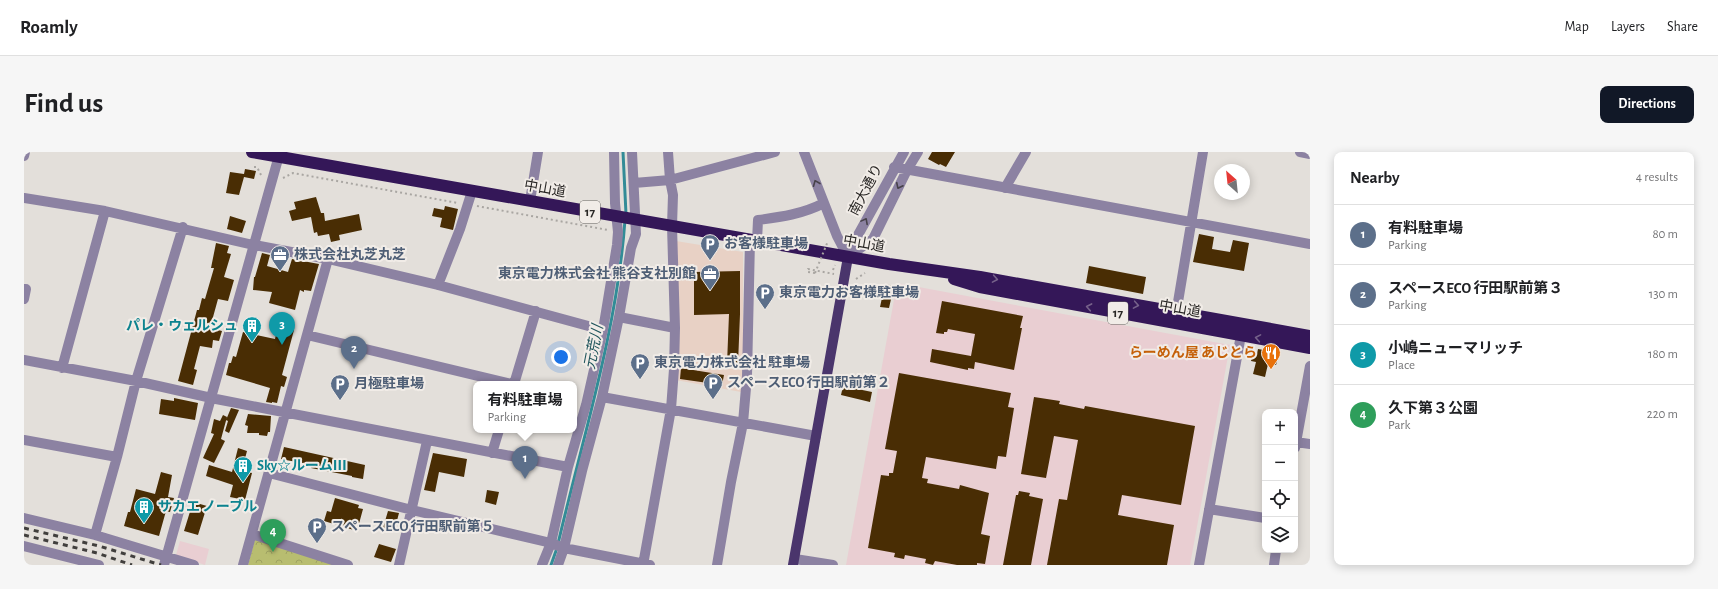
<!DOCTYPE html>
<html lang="en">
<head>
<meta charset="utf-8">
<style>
	:root { --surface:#fff; --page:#f6f6f6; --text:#202124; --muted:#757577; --line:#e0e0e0; --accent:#111827 }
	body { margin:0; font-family:"Alegreya Sans","Noto Sans JP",sans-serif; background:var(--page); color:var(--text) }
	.controls { position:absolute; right:12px; bottom:12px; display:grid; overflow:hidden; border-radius:8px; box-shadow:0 2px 10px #0003 }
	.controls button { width:36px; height:36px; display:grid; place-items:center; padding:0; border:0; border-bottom:1px solid var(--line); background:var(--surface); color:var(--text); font:20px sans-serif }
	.compass { position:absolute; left:1190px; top:12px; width:36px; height:36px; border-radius:50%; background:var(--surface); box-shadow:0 2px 10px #0003; rotate:333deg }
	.you { position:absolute; left:537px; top:205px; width:14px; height:14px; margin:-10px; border:3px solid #fff; border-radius:50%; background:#1a73e8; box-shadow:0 0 0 6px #1a73e833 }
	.badge { display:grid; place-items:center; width:26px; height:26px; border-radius:50%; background:var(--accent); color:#fff; font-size:13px; font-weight:700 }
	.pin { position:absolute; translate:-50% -33px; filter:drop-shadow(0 1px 2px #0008) }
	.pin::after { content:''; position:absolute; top:21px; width:14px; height:12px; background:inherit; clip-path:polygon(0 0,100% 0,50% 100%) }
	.popup { position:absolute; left:449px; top:229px; width:104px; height:52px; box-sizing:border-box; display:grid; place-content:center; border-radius:8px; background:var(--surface); filter:drop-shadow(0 1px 3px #0005); font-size:13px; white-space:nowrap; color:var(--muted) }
	.popup b { font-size:15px; color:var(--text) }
	.popup::after { content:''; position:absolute; left:50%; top:100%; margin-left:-8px; border:8px solid transparent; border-top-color:var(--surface) }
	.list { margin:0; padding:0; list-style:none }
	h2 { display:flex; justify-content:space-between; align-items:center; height:52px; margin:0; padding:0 16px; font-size:17px }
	h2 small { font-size:13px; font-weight:400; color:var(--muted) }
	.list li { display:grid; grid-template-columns:26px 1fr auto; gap:12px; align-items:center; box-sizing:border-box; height:60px; padding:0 16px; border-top:1px solid var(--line) }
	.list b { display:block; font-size:15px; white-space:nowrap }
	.list p { margin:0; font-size:13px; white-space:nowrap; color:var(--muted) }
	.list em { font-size:13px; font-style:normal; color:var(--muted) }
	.icon { flex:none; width:22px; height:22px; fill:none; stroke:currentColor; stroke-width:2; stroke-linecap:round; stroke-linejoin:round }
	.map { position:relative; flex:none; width:1286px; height:413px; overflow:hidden; border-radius:8px }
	header { display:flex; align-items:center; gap:24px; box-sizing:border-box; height:56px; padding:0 20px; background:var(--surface); border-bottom:1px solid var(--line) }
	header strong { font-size:19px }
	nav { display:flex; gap:22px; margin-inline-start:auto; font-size:14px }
	.intro { display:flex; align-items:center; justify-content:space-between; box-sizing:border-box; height:96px; padding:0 24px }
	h1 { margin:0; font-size:28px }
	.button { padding:10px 18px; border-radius:8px; background:var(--accent); color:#fff; font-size:14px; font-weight:700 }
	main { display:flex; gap:24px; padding:0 24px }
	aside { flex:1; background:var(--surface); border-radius:8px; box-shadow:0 2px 10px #0003 }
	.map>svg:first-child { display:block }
</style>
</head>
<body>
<header>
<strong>Roamly</strong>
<nav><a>Map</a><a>Layers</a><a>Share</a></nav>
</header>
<div class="intro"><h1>Find us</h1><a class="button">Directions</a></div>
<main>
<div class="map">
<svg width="1286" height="413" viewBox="0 0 1286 413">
	<defs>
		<pattern id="park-crowns" width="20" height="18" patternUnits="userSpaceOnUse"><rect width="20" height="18" fill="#b8bd70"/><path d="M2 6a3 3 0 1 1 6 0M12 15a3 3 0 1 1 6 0" fill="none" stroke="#9ea261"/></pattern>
	</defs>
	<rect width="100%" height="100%" fill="#e3dfda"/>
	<path fill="#e8d1c5" d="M652,89L719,100V224L717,240L652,228Z"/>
	<path fill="#e9ced2" d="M873,131L1206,193L1166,413H822Z
		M156,389L185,397L181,413L152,403Z"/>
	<path fill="url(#park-crowns)" d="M231,387L311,413H224Z"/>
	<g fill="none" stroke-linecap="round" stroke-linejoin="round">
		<path stroke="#328c97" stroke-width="3" d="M599,0L602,62
			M527,413L533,396C558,288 593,179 601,68"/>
	</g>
	<path fill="#492d04" d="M908,0H931L922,15L916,12L915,13L904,7Z
		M221,17L232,19L230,27L220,25L215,43L202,41L206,20L220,22Z
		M292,45L297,61H300L301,69L335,62L338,78L315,83L316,88L307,90L305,82L294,84L293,80L290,81L287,65L268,69L265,59L272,57L270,50Z
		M421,54L434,57L429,78L416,75L418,66L408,64L410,56L420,58Z
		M206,64L222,69L218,81L203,77Z
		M1175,82L1190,85L1188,97L1206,100L1209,88L1225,91L1220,119L1169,110Z
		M192,91L205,94L203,101L207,102L200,125L210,128L204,149L194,147L186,176L198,179L195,189L189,188L188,196L176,194L170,217L173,218L169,233L154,229L173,158H175L178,146L181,147L190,116H187Z
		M238,101L246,103L243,114L264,120L268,107L295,112L287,139L280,138V140L276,138L271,158L245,151L248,140L229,138L230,125H231Z
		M1065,114L1122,125L1119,142L1062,131Z
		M716,119V162L714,212H703L705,162L670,163V120Z
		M861,132L870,134L865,156L856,155Z
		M918,149L999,164L996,176H998L990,218L951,210L950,217L944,216V218L906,210L908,197L947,204L951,182L924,177L923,180H920V182L912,181Z
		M254,174L270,178L258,223L263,225L260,235L257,234L253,251L248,250V251L242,250L246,236L202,223L205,211H207L209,204L212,205L219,180L251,187Z
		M1234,197L1246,199L1245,204L1254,206L1252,213L1244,212L1241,225L1229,222L1232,210L1227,209L1229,201L1233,202Z
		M657,216L700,223L698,233L656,227Z
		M875,221L987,241L984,255L990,256L982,305L974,304L972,317L902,305L898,326L904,327L903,331L935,337L936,333L965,341L957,382L966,384L961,412L953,411V413H933L911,409L909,413L901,411L902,407L881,403L880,407L870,405L871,401L844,396L857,323L865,324V321H869L873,299L861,297Z
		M819,234L848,240L846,250L817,243Z
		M1010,245L1036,249L1035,252L1060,257L1061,254L1171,274L1157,353L1098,343L1094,363L1150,373L1143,413H1023L1035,347L1043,348L1054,288L1030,284L1022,326L997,322Z
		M150,246L174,251L171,268L135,262L137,247L150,249Z
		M207,256L215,258L205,281L201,279L204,269L202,268Z
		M224,262L247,264L246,280H244L243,284L235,283V281H223L224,274L221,273Z
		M199,263L203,265L197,287L201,289L190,311L179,306L190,282L187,281L190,267L196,269Z
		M260,295L341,313L339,327L328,325V324L287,316L288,313L257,307Z
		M214,296L223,299L218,318L228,321L221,348L206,345L209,333L182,324L185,313L208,320Z
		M409,301L443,307L440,325L415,320L411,340L400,338Z
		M137,320L148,323L144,345L150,346L146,360L142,359L135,384L100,374L104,360H106L112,337L131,342Z
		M463,338L475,340L472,353L461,350Z
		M995,339L1006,341L1005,344L1019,347L1007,413H979L992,343H994Z
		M311,346L335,353L334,356L339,357L333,379L300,369L303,359L307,360Z
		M169,350L183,354L174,383L160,379Z
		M364,359L375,361L370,380L359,376Z
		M355,392L372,397L367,410L350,405Z"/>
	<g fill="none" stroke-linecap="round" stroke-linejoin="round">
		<path stroke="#a9a6a2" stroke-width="2" stroke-dasharray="2 3" stroke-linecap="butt" d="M230,15H233L238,25
			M259,26L269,21L434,51
			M453,54L584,78
			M809,118L811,113
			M791,121L784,120V117L810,122
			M832,127L841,121"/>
		<path stroke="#8c82a2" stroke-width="10" d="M780,0L813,84L824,105
			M1276,0L1286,2
			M0,4L1,0
			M870,15L1286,92
			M610,31L646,28L751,0
			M981,36L1002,0
			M0,46L81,59L225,92L304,107L414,133L579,178
			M506,49L514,0
			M733,89L734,68C757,65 779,62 800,51
			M824,105L849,87L883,18L894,0
			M824,105L834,83L880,0
			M414,133L436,77L448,39
			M0,137H2L0,147
			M595,165L651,176
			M1151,168L1179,0
			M283,183L488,232
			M0,208L112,229L192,247L544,315
			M38,216L81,59
			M490,232L512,159
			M578,245L792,284
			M0,288L93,305
			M1272,290L1286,292
			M1271,296L1286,214
			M468,301L475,278
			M245,321L388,358L527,391L540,396L626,413
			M1185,357L1241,366
			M0,366L71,383L170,413
			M228,382L324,413
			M71,383L93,305L112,229L159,75
			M0,394L75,413
			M771,407L809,413
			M140,413L256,0
			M219,413L304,107
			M375,413L403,289
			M518,413L527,391L544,315L562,253L579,178L593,93L594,80L591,51L590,0
			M534,413L540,396L558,319L578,245L595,165L607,96L612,82L608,0
			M619,413L647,257L650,217L651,176L648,74L649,43L646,28L644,0
			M693,413L707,330L719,271L723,224L726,88
			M1175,413L1217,183
			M1250,413L1252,398"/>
		<path stroke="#4a356c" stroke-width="10" d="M769,413L824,105"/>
		<path stroke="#341758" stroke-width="12" d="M228,0L865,112L956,125L1286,184
			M930,127L956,135L1286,196"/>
		<path stroke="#413f3d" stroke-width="3" stroke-dasharray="5 5" stroke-linecap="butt" d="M0,376L75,394L137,413
			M0,383L73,401L108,413"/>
		<path stroke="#a9a6a2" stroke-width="2" stroke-dasharray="2 3" stroke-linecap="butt" d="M791,121L804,89"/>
	</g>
	<defs><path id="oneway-chevron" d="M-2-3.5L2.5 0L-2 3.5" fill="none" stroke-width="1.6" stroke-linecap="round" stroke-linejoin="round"/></defs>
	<g stroke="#47424a">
		<use href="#oneway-chevron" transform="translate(792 31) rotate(-112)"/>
		<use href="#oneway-chevron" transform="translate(875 34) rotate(116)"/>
		<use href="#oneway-chevron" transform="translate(841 69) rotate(-62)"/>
	</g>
	<g stroke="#76628a">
		<use href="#oneway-chevron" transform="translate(971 127) rotate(10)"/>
		<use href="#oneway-chevron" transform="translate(1112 153) rotate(10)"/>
		<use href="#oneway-chevron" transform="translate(1065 155) rotate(-169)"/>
		<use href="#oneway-chevron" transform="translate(1234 186) rotate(-170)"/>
	</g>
	<defs>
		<symbol id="parking-pin" viewBox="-11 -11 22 30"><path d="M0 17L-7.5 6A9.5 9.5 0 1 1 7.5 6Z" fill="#5c6f8a" stroke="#f1ece7"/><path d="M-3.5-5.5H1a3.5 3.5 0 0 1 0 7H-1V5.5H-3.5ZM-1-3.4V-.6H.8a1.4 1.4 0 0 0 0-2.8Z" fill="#fff"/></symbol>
		<symbol id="office-pin" viewBox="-11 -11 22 30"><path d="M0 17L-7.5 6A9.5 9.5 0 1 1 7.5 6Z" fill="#5c6f8a" stroke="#f1ece7"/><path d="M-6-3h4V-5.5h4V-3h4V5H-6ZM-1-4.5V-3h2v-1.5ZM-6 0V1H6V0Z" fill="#fff"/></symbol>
		<symbol id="building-pin" viewBox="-11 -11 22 30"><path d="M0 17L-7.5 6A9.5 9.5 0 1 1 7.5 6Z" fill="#0f9aa8" stroke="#f1ece7"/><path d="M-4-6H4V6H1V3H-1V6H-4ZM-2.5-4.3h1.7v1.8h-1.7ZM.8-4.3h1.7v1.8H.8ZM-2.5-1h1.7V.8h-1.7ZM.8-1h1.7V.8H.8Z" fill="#fff"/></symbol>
		<symbol id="restaurant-pin" viewBox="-11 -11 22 30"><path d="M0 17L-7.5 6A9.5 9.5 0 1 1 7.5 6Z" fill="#e8710a" stroke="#f1ece7"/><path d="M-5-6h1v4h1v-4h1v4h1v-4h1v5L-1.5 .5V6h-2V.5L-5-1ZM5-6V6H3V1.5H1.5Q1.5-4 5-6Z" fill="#fff"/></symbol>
	</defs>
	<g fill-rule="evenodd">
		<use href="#parking-pin" x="675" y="81" width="22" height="30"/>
		<use href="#office-pin" x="245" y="92" width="22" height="30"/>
		<use href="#office-pin" x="675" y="111" width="22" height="30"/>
		<use href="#parking-pin" x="730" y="130" width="22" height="30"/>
		<use href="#building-pin" x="217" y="163" width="22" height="30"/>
		<use href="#restaurant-pin" x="1236" y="190" width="22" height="30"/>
		<use href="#parking-pin" x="605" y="200" width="22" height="30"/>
		<use href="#parking-pin" x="678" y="220" width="22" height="30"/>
		<use href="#parking-pin" x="305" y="221" width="22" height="30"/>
		<use href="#building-pin" x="208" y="303" width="22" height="30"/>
		<use href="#building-pin" x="109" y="344" width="22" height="30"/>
		<use href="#parking-pin" x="282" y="364" width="22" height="30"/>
	</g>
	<g text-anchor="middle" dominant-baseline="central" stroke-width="4" stroke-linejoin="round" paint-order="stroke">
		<g fill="#f1ece7" stroke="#65625f" stroke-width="1">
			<rect x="556" y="49" width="20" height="22" rx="3"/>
			<rect x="1084" y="150" width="20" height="22" rx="3"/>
		</g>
		<g font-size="13" font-weight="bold" fill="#292725">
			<text x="566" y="60">17</text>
			<text x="1094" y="161">17</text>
		</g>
		<g font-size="14" fill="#292725" stroke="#f1ece7">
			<text transform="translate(521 37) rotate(10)">中山道</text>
			<text transform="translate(842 38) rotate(-62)">南大通り</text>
			<text transform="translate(840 92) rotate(10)">中山道</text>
			<text transform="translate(1156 157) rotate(10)">中山道</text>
		</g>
		<g font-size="14" font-weight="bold" fill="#4e5e75" stroke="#f1ece7" text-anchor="start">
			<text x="700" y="92">お客様駐車場</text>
			<text x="270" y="103">株式会社丸芝丸芝</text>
			<text x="672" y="122" text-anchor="end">東京電力株式会社 熊谷支社別館</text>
			<text x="755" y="141">東京電力お客様駐車場</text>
			<text x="630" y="211">東京電力株式会社 駐車場</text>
			<text x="703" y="231">スペースECO 行田駅前第２</text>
			<text x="330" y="232">月極駐車場</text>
			<text x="307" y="375">スペースECO 行田駅前第５</text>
		</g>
		<g font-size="14" font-weight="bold" fill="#0d838f" stroke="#f1ece7" text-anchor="start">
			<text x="214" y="174" text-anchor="end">パレ・ウェルシュ</text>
			<text x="233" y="314">Sky☆ルームⅢ</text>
			<text x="134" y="355">サカエ ノーブル</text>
		</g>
		<g font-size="14" font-weight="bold" fill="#c56008" stroke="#f1ece7" text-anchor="end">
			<text x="1233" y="201">らーめん屋 あじとら</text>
		</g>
		<g font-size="15" font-style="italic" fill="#1f545b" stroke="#f1ece7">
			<text transform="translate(570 195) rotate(-79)">元荒川</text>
		</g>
	</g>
</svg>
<div class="controls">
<button>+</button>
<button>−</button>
<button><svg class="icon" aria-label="locate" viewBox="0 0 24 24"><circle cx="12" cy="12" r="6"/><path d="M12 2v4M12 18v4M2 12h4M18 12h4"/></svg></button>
<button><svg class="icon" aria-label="layers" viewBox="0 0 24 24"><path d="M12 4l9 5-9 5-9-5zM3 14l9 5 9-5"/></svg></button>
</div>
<svg class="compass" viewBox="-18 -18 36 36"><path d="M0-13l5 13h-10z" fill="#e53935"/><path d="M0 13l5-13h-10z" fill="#757577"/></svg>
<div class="you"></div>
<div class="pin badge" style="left:501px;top:327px;background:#5c6f8a">1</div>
<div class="popup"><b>有料駐車場</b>Parking</div>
<div class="pin badge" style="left:330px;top:217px;background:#5c6f8a">2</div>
<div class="pin badge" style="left:258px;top:193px;background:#0f9aa8">3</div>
<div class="pin badge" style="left:249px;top:400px;background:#2e9e5b">4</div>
</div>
<aside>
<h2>Nearby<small>4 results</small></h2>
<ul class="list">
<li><span class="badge" style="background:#5c6f8a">1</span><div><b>有料駐車場</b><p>Parking</p></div><em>80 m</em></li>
<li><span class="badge" style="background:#5c6f8a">2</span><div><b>スペースECO 行田駅前第３</b><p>Parking</p></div><em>130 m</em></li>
<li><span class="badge" style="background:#0f9aa8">3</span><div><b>小嶋ニューマリッチ</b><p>Place</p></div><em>180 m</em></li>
<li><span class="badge" style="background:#2e9e5b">4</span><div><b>久下第３公園</b><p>Park</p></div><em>220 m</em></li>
</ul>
</aside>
</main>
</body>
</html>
